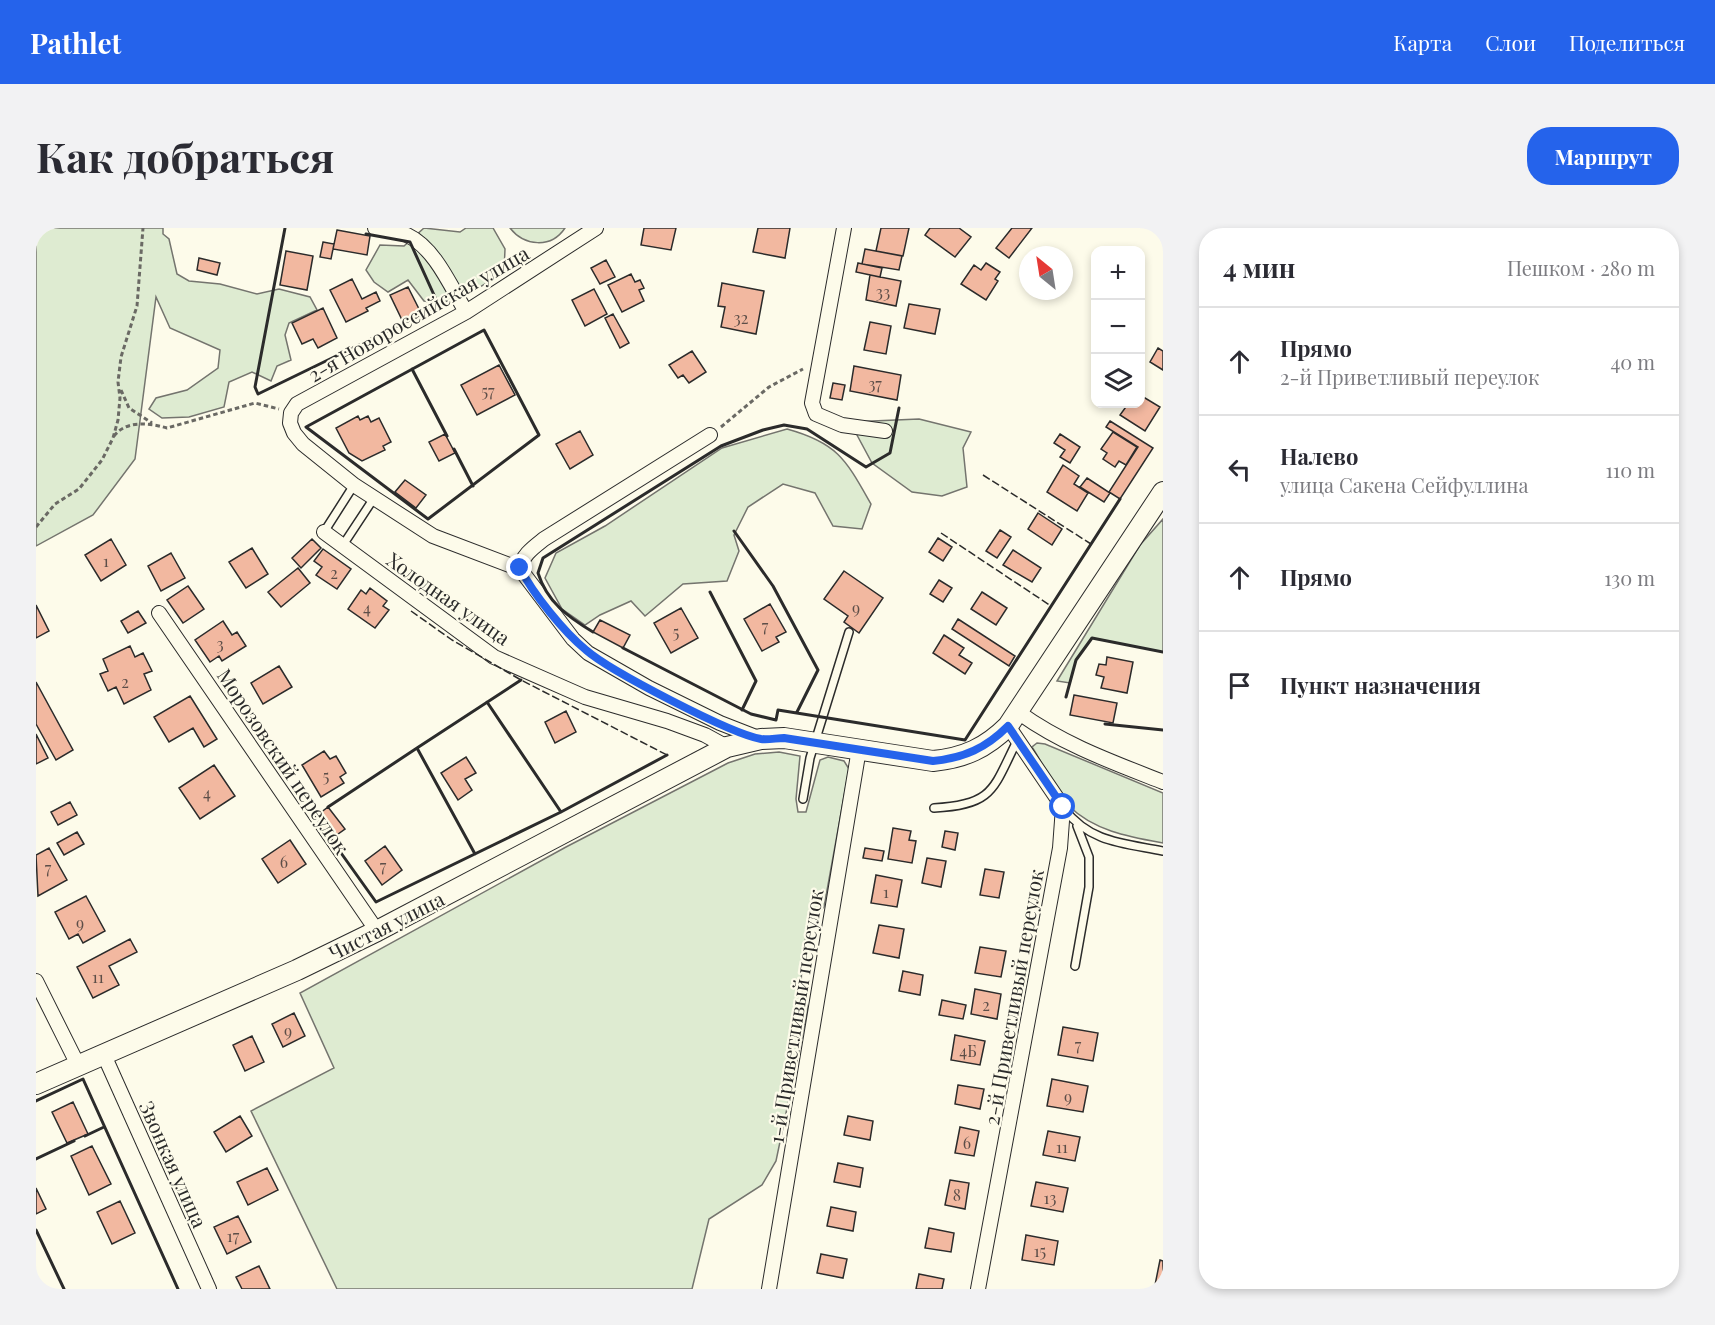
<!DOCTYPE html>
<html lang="ru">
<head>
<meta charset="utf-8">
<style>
	:root { --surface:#fff; --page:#f2f2f3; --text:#2b2b33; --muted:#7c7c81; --line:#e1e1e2; --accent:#2563eb }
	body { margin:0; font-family:"Playfair Display",serif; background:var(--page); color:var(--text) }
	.controls { position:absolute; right:18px; top:18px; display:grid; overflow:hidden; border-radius:12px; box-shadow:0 3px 9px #0003 }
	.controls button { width:54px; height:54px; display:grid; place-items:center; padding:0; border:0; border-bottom:2px solid var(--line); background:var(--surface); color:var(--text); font:30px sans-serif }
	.compass { position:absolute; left:983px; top:18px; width:54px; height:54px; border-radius:50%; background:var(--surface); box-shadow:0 3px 9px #0003; rotate:330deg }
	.stop { position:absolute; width:18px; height:18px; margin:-14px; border:4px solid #2563eb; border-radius:50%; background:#fff }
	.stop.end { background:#2563eb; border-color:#fff; box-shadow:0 2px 6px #0008 }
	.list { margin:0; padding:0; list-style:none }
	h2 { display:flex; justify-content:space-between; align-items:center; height:78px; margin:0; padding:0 24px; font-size:26px }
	h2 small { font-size:20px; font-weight:400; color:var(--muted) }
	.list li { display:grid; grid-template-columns:39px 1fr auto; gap:18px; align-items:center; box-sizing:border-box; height:108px; padding:0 24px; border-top:2px solid var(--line) }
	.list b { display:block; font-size:22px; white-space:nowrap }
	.list p { margin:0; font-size:20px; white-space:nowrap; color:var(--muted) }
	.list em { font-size:20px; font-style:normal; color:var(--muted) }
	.icon { flex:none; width:33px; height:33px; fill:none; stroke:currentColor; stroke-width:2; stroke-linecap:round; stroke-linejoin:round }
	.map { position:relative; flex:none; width:1127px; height:1061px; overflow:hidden; border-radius:24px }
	header { display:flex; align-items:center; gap:36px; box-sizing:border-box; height:84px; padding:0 30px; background:var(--accent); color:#fff }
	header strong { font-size:28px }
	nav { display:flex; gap:33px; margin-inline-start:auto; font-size:21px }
	.intro { display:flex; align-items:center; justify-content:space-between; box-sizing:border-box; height:144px; padding:0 36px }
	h1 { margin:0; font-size:42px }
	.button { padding:15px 27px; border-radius:24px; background:var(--accent); color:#fff; font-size:21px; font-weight:700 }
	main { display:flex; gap:36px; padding:0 36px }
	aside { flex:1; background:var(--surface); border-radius:24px; box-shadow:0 3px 9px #0003 }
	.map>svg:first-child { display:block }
</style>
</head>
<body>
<header>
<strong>Pathlet</strong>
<nav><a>Карта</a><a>Слои</a><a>Поделиться</a></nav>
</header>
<div class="intro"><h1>Как добраться</h1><a class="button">Маршрут</a></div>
<main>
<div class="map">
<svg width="1127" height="1061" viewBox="0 0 1127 1061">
	<rect width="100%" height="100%" fill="#fdfbea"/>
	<path fill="#deebd1" stroke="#74746e" stroke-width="1.5" d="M0,0H127V6L133,11L141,46L153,53L184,56L221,66L243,61L274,69L281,82L253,95L249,107L255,132L241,138L235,153L216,144L193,154L188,179L153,189L126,190L113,181L120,170L151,162L182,140L184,122L134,100L120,69L99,231L57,287L0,318Z
		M388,0L424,4L430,0H457L469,21L468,44C443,59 418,80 388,73L372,52L352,64L338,54L330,42L344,17L368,18Z
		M474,0H529C515,21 488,18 474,0Z
		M883,191L935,204L927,220L931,259L906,268L876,264L836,235L814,194Z
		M751,201C802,215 810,232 835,276L826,301L797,298L779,265L747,256L712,279L698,307L703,323L691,353L647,356L609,388L595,373L564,387L549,397L526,381L509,350L520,325L569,298L686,220Z
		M1127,291V424L1056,410L1040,432L1034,455L1021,453L1104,317Z
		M1001,515L1009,516L1127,565V615C1094,609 1058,603 1033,578C1018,563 1008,537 996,519Z
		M743,524L764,528L760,571L762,584H770L784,532L792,529L808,533L813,541L788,679L773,694L766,728L765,760L772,780L740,933L726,957L673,991L656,1061H301L215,883L298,840L264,765L530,619L692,535L719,526Z"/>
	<path fill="#f2b8a0" stroke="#2b2b2b" stroke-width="1.5" d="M608,0H640L635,22L605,17Z
		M722,0H754L749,30L717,24Z
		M845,0H873L867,28L840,23Z
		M894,0H923L935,9L919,29L889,7Z
		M976,0H996L973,30L960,20Z
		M301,2L334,8L331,27L297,21Z
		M287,14L298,16L295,31L284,29Z
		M829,21L866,28L863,42L826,36Z
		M250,23L277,28L271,62L244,57Z
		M163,30L184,35L181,47L161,42Z
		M570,32L579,49L564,56L555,40Z
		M822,35L846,40L844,49L820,44Z
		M950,35L964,44L959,51L962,53L950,72L925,56L938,37L945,42Z
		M595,46L599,54L604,52L608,60L603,62L608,73L586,84L572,57Z
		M834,47L865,53L860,78L830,72Z
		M316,51L326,71L340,64L344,73L330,80L332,83L310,94L294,62Z
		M686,55L728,63L720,106L685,99L689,79L682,78Z
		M372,59L385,85L367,94L354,67Z
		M558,61L571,86L549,98L536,72Z
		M873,76L904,81L899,106L868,100Z
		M287,80L301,110L282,120L277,111L266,116L256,95Z
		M577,86L593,115L584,120L569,90Z
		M834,94L855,98L850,126L828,122Z
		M1122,120L1127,123V142L1114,134Z
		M656,123L670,144L653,155L647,147L642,150L633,137Z
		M463,137L479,167L441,187L425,157Z
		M818,138L865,147L861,172L814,163Z
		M797,155L809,157L806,172L794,170Z
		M1104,167L1124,179L1109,203L1084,187L1092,176H1104Z
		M322,188L324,192L332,188L335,194L343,190L355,214L347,218L349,222L326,233L313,225L300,200Z
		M1074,193L1117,220L1084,271L1073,264L1102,219L1070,199Z
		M544,203L557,227L534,241L520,216Z
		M1077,204L1101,219L1090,237L1083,233L1079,239L1067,231L1071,225L1065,221Z
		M409,206L419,225L403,233L393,214Z
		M1024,206L1044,219L1034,235L1024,229L1029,222L1018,215Z
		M1027,237L1043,248L1038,256L1052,265L1041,283L1011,264Z
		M1051,250L1074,265L1068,274L1044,259Z
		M369,252L390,267L380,280L359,264Z
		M1002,285L1026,301L1016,317L992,301Z
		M964,302L975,309L961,330L950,323Z
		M902,310L916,319L907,333L893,324Z
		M75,311L90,337L65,353L49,327Z
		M276,311L285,320L265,340L256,330Z
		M216,320L232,346L210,360L193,334Z
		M287,321L315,341L301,361L280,347L286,339L278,333Z
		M977,322L1005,340L996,354L967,337Z
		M135,325L149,350L125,363L112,338Z
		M262,340L274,355L245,379L232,364Z
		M808,343L847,370L823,405L808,394L812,388L788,371Z
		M903,352L916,360L907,374L894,366Z
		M152,358L168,381L147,395L131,372Z
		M334,360L351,373L347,378L353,382L339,400L312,381L325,362L330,366Z
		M946,364L971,380L960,397L935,381Z
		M734,376L750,404L740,409L743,414L726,423L708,391Z
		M0,377L13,403L0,410Z
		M645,380L662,410L635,425L618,395Z
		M102,383L110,395L92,405L85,393Z
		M922,391L979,428L973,438L916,401Z
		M564,392L594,407L587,420L557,404Z
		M187,393L196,407L201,404L210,418L186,433L183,428L174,434L159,412Z
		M908,407L928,420L923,427L936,435L929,446L897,425Z
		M94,418L99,429L107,425L116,443L108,446L115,462L88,476L80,459L72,463L64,446L72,443L67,431Z
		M1071,429L1097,434L1091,465L1065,460L1068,449L1060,447L1063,436L1070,437Z
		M243,438L256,459L227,476L215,455Z
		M0,454L37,522L20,532L0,496Z
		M1038,467L1081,475L1077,495L1034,487Z
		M154,468L181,511L168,519L157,500L133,514L118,489Z
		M530,483L540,504L519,515L509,494Z
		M0,506L12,530L0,536Z
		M288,523L294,531L300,528L310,545L304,549L308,555L285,569L266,537Z
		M430,529L440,545L429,551L436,562L422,572L405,545Z
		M178,537L199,568L164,591L143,560Z
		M34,574L41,587L22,597L15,584Z
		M292,579L309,601L295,611L279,589Z
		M857,600L875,603L873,612L880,613L876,635L852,631Z
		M909,603L922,605L919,622L906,619Z
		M41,604L48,616L28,627L21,615Z
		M254,612L270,636L242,655L226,631Z
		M349,618L366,642L346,657L329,633Z
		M13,620L31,652L2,668L0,627Z
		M829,620L848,623L846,633L827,630Z
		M891,630L910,633L905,659L886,655Z
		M949,641L968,644L963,670L944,667Z
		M840,647L866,652L861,679L835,675Z
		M50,668L69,703L47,715L42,706L33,711L19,684Z
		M843,697L868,701L863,730L837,725Z
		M94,711L101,724L73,738L83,757L57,770L41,739Z
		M944,719L970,723L965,749L939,745Z
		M867,743L887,747L884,767L863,763Z
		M939,761L965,766L961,791L935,786Z
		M906,772L930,777L927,791L903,787Z
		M258,785L269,808L247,819L236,796Z
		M1027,799L1062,805L1057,833L1022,827Z
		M919,807L949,813L944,837L915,832Z
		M216,808L228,834L209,843L197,817Z
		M1016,851L1052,858L1047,884L1011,878Z
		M922,857L948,861L944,881L919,876Z
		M37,874L52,906L31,915L16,884Z
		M204,888L216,908L190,924L178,904Z
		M812,888L837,893L834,912L808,907Z
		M924,899L943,903L938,928L919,925Z
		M1012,903L1044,909L1039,933L1007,927Z
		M56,918L75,956L53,967L35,928Z
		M802,935L827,940L824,959L798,954Z
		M231,940L242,962L212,977L201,954Z
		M914,952L933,955L929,981L909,977Z
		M1000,954L1032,960L1027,984L995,978Z
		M0,960L10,981L0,986Z
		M84,973L99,1005L76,1016L61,984Z
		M795,979L820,984L817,1003L791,998Z
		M202,988L215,1014L191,1026L178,999Z
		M893,1000L918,1005L915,1024L889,1020Z
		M990,1007L1022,1013L1018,1037L986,1032Z
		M785,1026L811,1031L807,1050L781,1045Z
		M1124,1032L1127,1033V1058L1119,1057Z
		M223,1038L234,1061H206L200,1049Z
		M883,1046L908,1051L906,1061H880Z"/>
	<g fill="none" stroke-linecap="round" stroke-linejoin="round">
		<defs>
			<path id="lane" d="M288,304L318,257
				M307,317L338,270
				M767,571L774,530L813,404
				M898,580C959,577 957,560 982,511
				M1028,581C1055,615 1087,615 1127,623
				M1039,738L1053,659V629L1041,598"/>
			<path id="street" d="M339,0C349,2 362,3 371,7C399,20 415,59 430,84
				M560,0L430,84L261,176L255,185L254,195L258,205L267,216L318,257L397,308L484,341L537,411L552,425L613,460L684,495L725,511
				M808,0L776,175L780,186L806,197L849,203
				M288,304L458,429L549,469L631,493L669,507L691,519
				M484,341C486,327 498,319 508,311L674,207
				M123,385L341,703
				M982,484C1026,516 1076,534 1127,554
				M0,753L42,837
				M68,827L173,1061
				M733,1061L823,521
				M942,1061L1024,620L1027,579L972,498"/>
			<path id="secondary" d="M0,856L261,742L341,703L691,519L725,511L748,510L897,533C928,530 950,520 972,498L1127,264"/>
		</defs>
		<use href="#lane" stroke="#2b2b2b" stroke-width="10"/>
		<use href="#street" stroke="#2b2b2b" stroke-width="16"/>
		<use href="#secondary" stroke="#2b2b2b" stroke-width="22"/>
		<path stroke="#6a6964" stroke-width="3" stroke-dasharray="4.5 3" stroke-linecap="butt" d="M85,162L93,180L116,195
			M685,199L733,159L767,141
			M78,208C90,192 114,195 131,200L219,175L243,181
			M0,299L19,276L43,261L66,232L77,210L82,192L84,170L82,154L85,129L101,78L107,0"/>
		<use href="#lane" stroke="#fdfbea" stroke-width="7"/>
		<use href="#street" stroke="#fdfbea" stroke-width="14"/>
		<use href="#secondary" stroke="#fdfbea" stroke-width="20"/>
		<path stroke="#2b2b2b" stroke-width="1.5" stroke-dasharray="8 3" stroke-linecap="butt" d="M947,247L1055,316
			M905,305L1015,378
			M375,383L416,412L485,452L631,527"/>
		<path stroke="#2b2b2b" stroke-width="3" d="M249,0L219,159L222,166L403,78L374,14L330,6
			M448,102L503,207L392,291L270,199Z
			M376,141L411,208
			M418,221L437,258
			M698,303L737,358L782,442L761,484
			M674,364L720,453L706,482
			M557,404C532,389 511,374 502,345L507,330L685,218L727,202L748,197L771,201L830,239L854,225L863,180
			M587,420L715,486L740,492L742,482L929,512L1084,271
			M1030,469L1040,432L1056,410L1127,424
			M451,474L525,584
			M1069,496L1127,502
			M292,579L381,520
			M295,611L340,674L525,584L631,527
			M439,626L381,520L485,452
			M0,873L47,851L142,1061
			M49,908L68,899
			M0,931L38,913
			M0,1002L28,1061"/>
	</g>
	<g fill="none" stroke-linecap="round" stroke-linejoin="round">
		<path stroke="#2563eb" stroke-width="8" d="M484,340C497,366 528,404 550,422C574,443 695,506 725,511C732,512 741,510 748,510L897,533C928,530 950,520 972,498L1027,579"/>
	</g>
	<g text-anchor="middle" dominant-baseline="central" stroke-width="4.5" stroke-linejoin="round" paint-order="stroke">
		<g font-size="16" fill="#5d4e48">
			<text x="847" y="63">33</text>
			<text x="705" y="89">32</text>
			<text x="839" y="155">37</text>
			<text x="452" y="162">57</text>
			<text x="70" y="332">1</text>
			<text x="298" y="344">2</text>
			<text x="331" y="379">4</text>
			<text x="820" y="379">9</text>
			<text x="729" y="397">7</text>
			<text x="640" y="403">5</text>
			<text x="184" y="415">3</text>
			<text x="89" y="453">2</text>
			<text x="290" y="547">5</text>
			<text x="171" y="564">4</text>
			<text x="248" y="633">6</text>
			<text x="347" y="637">7</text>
			<text x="12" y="639">7</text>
			<text x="850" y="663">1</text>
			<text x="44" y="694">9</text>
			<text x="62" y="748">11</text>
			<text x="950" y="776">2</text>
			<text x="252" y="802">9</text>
			<text x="1042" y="816">7</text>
			<text x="932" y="822">4Б</text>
			<text x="1032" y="868">9</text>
			<text x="931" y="914">6</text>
			<text x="1026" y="918">11</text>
			<text x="921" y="966">8</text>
			<text x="1014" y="969">13</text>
			<text x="197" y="1007">17</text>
			<text x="1004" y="1022">15</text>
		</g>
		<g font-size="20" fill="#2b2b2b" stroke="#fdfbea">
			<text transform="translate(382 85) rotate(-30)">2-я Новороссийская улица</text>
			<text transform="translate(413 370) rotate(35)">Холодная улица</text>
			<text transform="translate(248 533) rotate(56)">Морозовский переулок</text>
			<text transform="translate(350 697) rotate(-27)">Чистая улица</text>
			<text transform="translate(977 769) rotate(-80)">2-й Приветливый переулок</text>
			<text transform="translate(759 788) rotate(-81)">1-й Приветливый переулок</text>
			<text transform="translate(138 936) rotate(66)">Звонкая улица</text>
		</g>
	</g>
</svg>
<div class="controls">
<button>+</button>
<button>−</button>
<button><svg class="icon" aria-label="layers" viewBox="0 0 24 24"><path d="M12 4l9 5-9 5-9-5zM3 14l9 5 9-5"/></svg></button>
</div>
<svg class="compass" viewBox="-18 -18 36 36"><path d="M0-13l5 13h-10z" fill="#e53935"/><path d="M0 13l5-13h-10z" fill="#7c7c81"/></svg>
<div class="stop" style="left:1027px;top:579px"></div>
<div class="stop end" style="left:484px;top:340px"></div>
</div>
<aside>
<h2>4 мин<small>Пешком · 280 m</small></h2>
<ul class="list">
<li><svg class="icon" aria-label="ahead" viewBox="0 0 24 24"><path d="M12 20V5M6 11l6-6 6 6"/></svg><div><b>Прямо</b><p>2-й Приветливый переулок</p></div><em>40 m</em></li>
<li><svg class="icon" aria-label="left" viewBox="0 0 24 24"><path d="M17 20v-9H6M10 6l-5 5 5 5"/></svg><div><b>Налево</b><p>улица Сакена Сейфуллина</p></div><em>110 m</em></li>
<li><svg class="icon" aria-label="ahead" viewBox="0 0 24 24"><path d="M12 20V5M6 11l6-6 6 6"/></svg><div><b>Прямо</b></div><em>130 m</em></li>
<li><svg class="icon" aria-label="arrive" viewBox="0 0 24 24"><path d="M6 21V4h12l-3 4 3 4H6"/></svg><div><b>Пункт назначения</b></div></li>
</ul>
</aside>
</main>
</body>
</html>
